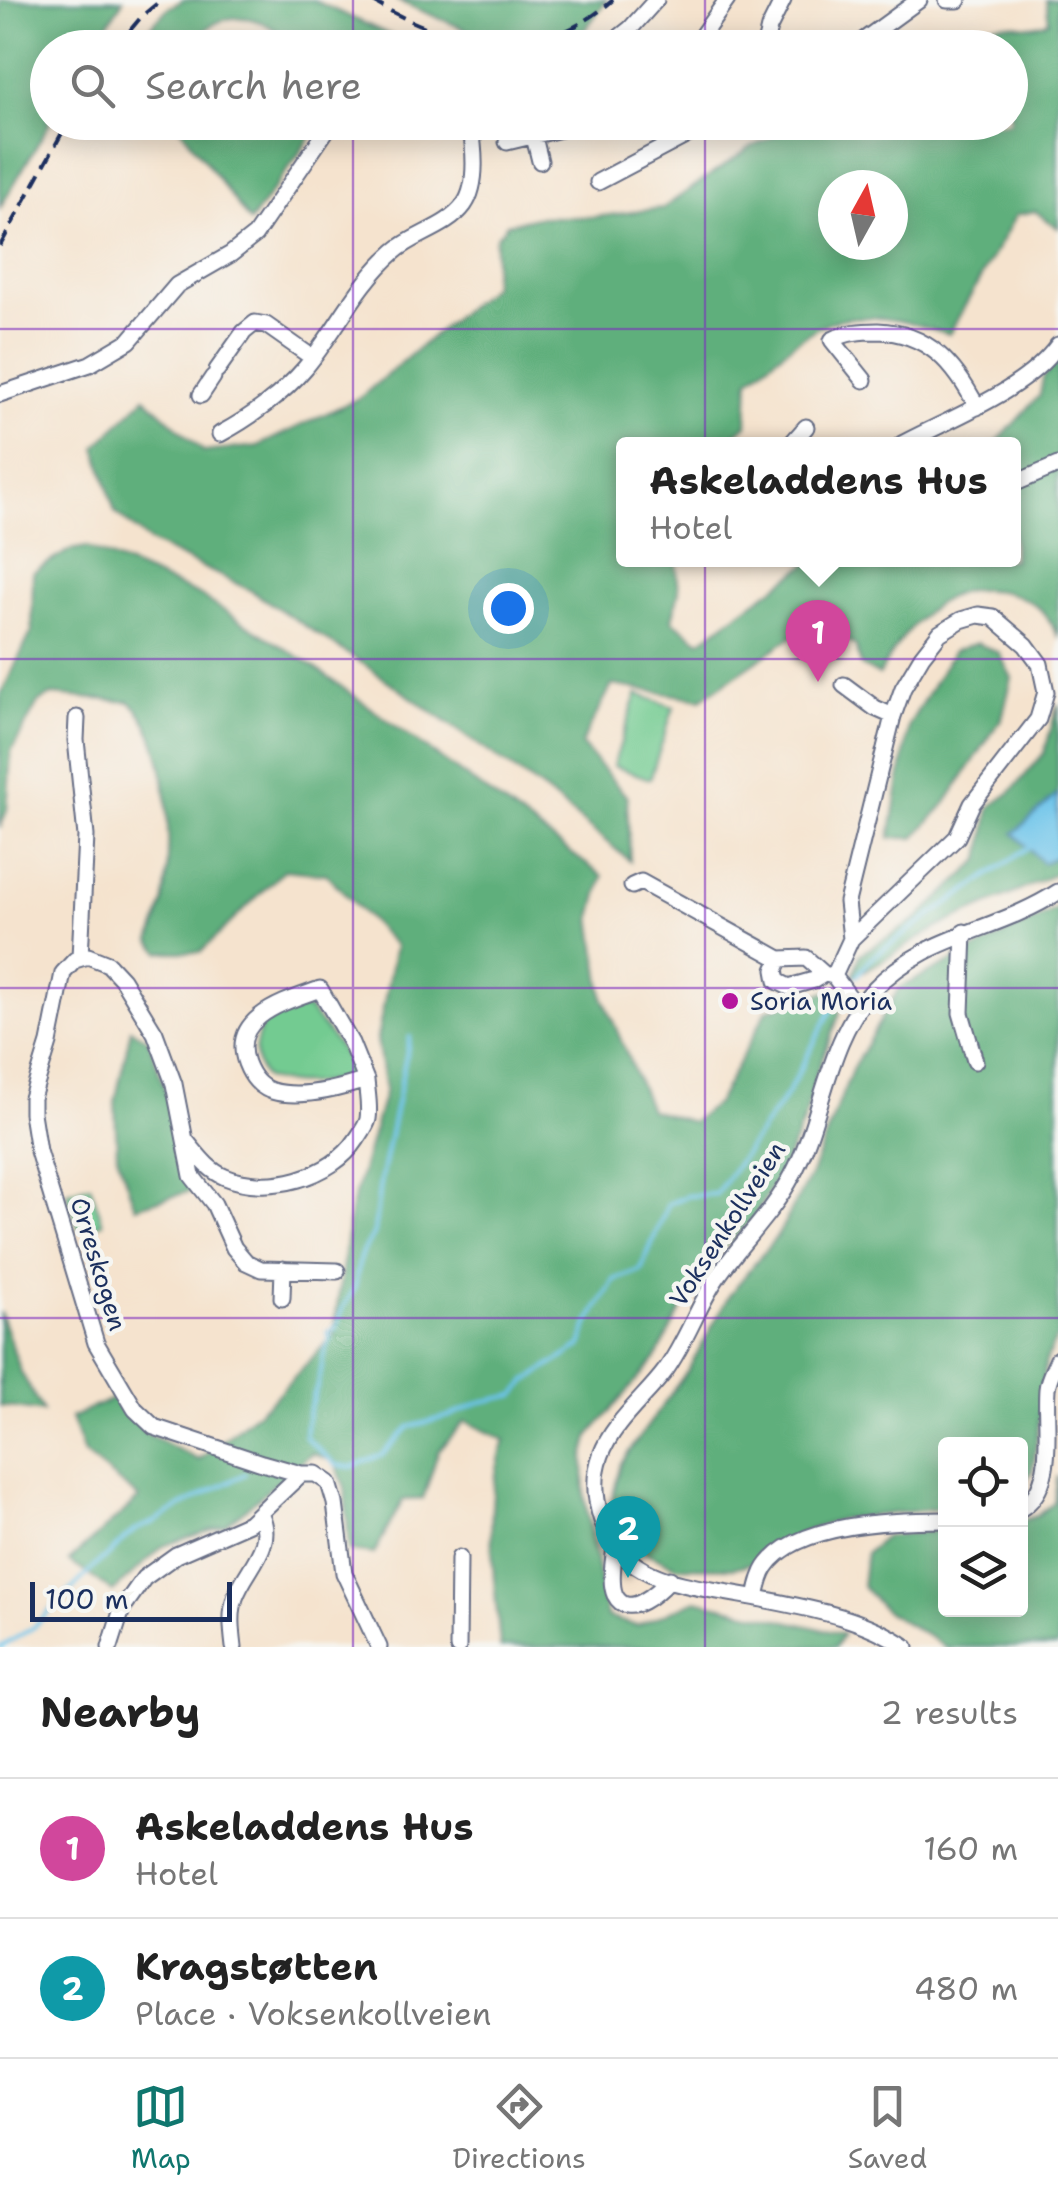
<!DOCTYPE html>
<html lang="en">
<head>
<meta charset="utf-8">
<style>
	:root { --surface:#fff; --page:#f6f6f6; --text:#222; --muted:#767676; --line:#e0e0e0; --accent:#0f766e }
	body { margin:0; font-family:"Shantell Sans",sans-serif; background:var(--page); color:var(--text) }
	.controls { position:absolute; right:30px; bottom:30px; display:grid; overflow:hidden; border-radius:10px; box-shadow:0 5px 25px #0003 }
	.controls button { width:90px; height:90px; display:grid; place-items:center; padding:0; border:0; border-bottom:2px solid var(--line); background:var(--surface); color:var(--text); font:50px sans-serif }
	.compass { position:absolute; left:818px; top:170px; width:90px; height:90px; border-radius:50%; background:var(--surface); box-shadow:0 5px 25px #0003; rotate:8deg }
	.scale { position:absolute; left:30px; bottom:25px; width:202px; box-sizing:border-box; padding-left:10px; border:5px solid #1b2f5e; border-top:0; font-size:28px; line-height:35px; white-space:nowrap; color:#1b2f5e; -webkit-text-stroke:8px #f6f6f2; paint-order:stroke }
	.you { position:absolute; left:508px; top:608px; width:35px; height:35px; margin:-25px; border:8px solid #fff; border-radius:50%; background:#1a73e8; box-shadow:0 0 0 15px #1a73e833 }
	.badge { display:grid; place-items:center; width:65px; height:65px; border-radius:50%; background:var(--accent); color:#fff; font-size:32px; font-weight:700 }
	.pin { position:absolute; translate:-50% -82px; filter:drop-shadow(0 2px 5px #0008) }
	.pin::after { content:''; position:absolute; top:52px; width:35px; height:30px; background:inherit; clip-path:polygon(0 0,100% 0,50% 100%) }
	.popup { position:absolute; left:616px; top:437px; width:405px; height:130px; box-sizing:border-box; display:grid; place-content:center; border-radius:10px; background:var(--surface); filter:drop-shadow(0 2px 8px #0005); font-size:32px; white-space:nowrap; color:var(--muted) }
	.popup b { font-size:38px; color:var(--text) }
	.popup::after { content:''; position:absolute; left:50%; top:100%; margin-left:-20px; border:20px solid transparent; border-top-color:var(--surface) }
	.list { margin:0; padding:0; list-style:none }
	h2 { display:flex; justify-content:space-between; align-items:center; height:130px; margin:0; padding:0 40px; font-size:42px }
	h2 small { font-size:32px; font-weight:400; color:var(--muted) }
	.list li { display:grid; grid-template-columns:65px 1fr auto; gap:30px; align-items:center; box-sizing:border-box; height:140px; padding:0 40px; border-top:2px solid var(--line) }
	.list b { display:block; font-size:38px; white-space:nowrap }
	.list p { margin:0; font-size:32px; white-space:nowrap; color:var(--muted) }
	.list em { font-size:32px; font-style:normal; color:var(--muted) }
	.icon { flex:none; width:55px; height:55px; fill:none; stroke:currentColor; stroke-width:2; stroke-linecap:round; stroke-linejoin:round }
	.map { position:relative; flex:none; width:1058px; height:1647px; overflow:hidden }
	.search { position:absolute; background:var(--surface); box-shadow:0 5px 25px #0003; left:30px; right:30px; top:30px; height:110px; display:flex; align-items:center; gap:25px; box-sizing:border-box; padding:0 35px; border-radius:55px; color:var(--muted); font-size:38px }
	.sheet { height:410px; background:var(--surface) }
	nav { display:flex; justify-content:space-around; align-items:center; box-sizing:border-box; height:140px; border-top:2px solid var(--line); background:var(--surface); font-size:28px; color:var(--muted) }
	nav a { display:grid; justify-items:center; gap:5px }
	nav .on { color:var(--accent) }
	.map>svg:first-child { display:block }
</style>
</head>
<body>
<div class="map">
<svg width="1058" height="1647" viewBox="0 0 1058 1647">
	<rect width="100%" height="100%" fill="#f6f6f2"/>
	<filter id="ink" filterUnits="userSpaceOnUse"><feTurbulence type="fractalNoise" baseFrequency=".01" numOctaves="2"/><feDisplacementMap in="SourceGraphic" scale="20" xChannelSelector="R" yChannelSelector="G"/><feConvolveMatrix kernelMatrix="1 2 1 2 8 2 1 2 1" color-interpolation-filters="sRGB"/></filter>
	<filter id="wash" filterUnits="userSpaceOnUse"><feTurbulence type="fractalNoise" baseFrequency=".0048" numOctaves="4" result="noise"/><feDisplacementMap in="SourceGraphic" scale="40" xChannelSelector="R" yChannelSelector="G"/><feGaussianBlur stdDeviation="2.25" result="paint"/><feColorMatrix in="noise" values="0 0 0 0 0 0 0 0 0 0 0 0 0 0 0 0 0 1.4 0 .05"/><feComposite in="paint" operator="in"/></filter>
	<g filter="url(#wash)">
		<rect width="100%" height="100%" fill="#f5e3ce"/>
		<path fill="#73cb91" stroke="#477d78" stroke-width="2.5" d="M637,694L674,707L650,779L613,766Z
			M289,1008L308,1009L337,1044L355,1074C324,1086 297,1086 265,1079C250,1058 255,1044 263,1021Z
			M90,1185L103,1223L79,1230L67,1192Z"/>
		<path fill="#5eaf7b" stroke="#3c6f6c" stroke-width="2.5" fill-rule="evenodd" d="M0,0H123L94,47L48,48V122L50,123L0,208Z
			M184,0H313L416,47H284L280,33C248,10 213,12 192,47H132L168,8Z
			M396,0H607L584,31L490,40Z
			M1046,0H1058V228L1035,211L1016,215L949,334C913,323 855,307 819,327C794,340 772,362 749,379L747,425L722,444H623V560H676L679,591L672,620L700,641L813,560H1013V444H995L1040,395L1043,378L1058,357V636C1053,629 1048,616 1041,610C1017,589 973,583 945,599C918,613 892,650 879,675L861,666L856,646L815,621L701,699L612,685L581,744L627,797L630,861L546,792L368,667L250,590L151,543L115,512L96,447L145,397L204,452L258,446L361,397L492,286L496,238L507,224L536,217H595L663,208L748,149L800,123L1010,122V48L945,47C961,39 980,25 999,24C1018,22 1030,31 1049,21ZM833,185H893V245H833Z
			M177,123H321L250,222Z
			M87,547L199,595L310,664L603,876L592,917L603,997L650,1110L692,1122L717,1103L767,1010L826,992L832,994L840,1013L817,1073L804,1120L783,1167L755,1216L716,1256L689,1295L656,1358L590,1435L584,1458L585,1499L607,1617L637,1626L696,1600L843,1634L835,1647H500C495,1578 481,1507 505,1440L465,1421L438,1452L423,1499L403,1500L374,1554L349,1551L345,1488L335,1462L312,1453L226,1525L163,1546L113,1592L69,1561L139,1498L84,1454L71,1418L114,1398L148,1434L199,1460L272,1400L333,1336L350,1212L385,1090L377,1039L395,946L326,874L284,870L201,952H160L151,941C155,929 160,916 163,904C173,852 172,737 130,702L52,695L38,703L11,752L7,810L0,828V696L32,631L33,572L70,550Z
			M977,643L999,653L1012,678L1002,718L945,804L914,838H890L909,725L953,651Z
			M1058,704V794L1014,833L1043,862L1058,856V872C1021,893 981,906 943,925C912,941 885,962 853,976L860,954L917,919L981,859L990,807L1011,792L1044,753Z
			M1058,908V1335L1046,1360L1033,1472L1021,1483L1020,1444H946L945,1508L840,1519L802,1533L767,1559L734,1568L677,1567L625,1543L612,1500L621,1463L688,1370L730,1294L778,1235L811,1174L852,1070L899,988Z
			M131,1029L149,1040L174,1117L182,1168L195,1190L135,1207L117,1155L115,1102Z
			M0,1312L21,1372L43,1412L0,1406Z
			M1058,1476V1647H946L884,1610L862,1586L866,1553L886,1536L945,1530L946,1610H1020L1021,1521L1037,1516L1054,1503Z"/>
		<path fill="#6dc4ea" stroke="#447aa4" stroke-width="2.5" d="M1058,794V856L1043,863L1014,833Z"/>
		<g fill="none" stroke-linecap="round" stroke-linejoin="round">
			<path stroke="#6dc4ea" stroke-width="4" d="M857,976L871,958L1029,847
				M410,1037L380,1183L374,1233L360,1257L355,1288L343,1307L337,1326L328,1332L330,1340C322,1352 323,1366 319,1380C312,1401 306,1415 305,1437L336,1465L352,1467L382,1455L409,1427L450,1416L481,1402L515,1395L527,1381L581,1346L588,1324L614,1280L641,1270L668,1204L687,1196L716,1194L787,1094L831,1011
				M1,1647L34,1627L100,1561C113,1555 121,1538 136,1530C143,1526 151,1524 158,1520C186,1502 215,1489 245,1474"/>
		</g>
	</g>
	<g filter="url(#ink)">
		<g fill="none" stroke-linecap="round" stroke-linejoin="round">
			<defs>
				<path id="minor" d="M947,0H958
					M606,48L630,29L656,0
					M693,48L727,0
					M764,48L769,28L783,0
					M853,48L919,0
					M534,137L540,161
					M507,142L590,122
					M598,182L689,134L705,122
					M217,370L244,332L255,323L266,325L313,358
					M864,380L832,340C847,332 861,331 878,331C928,333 955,364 977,407
					M0,394L90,364L129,341L177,285L231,254L255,235L332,122
					M201,395L213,377
					M220,434C250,418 283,394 305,368C336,331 357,284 394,252C414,234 447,228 464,205C479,184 474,146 470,122
					M791,444L806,427
					M902,444C951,418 1025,391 1058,345
					M1013,484L1058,465
					M844,685L875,708L893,716
					M77,718L76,740L86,836L80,957
					M632,886L641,882L780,959
					M964,932L961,1013L975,1061
					M824,974L814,980L789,987L777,981L775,970L780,959L806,958L824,974L834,976L858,1009
					M834,976L851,939L957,837L972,804L1038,719L1046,692L1040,664L1026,645L993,617L978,615L961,620L940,633L922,656L903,688L893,716L847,902L851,939
					M320,989L351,1043L366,1080C339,1089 300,1099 272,1091C259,1087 251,1076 246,1063C229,1016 288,1001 320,989Z
					M186,1141C198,1155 208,1170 225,1177C268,1195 332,1178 357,1139C361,1133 367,1125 368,1119C370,1107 367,1092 366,1080
					M337,1271L261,1269L246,1262L234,1248L214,1204L192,1176L174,1084L155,1033L122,979L108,964L88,956L75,960L63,973L49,1043L32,1098V1113L38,1151L96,1343L135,1409L154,1427L262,1463L301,1474H316L329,1483L335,1503L344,1573L379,1647
					M282,1298L283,1269
					M1020,1509C1058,1487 1044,1427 1047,1389C1048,1378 1054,1369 1058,1359
					M615,1545C614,1559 609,1582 615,1595C628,1621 659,1591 670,1579
					M756,1597C758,1587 760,1576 766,1567C796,1522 897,1520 946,1520
					M110,1647L122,1609L144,1578L176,1555L249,1523L301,1474
					M234,1647C232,1630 230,1614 235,1598C245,1569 276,1547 261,1515
					M458,1647L459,1558
					M906,1647C863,1617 807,1608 757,1598C711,1588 648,1587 617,1548C597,1522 590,1485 601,1455C613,1422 645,1398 665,1371C686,1342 697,1308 716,1279C740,1243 772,1214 792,1176C824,1117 826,1041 873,990C926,934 997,932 1058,892"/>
			</defs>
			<use href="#minor" stroke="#676e85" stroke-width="19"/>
			<use href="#minor" stroke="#fff" stroke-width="15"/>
			<path stroke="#1b2f5e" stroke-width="4" stroke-dasharray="15 8" stroke-linecap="butt" d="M370,0C452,47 534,69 613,0
				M115,48L142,16L161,0
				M0,246L68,122"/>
		</g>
	</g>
	<path fill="none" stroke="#7b2cbf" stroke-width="2.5" stroke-opacity="0.55" d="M353,0V48M705,0V48M353,122V1647M705,122V1647M0,329H1058M0,659H1058M0,988H1058M0,1318H1058"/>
	<circle fill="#b5179e" stroke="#f6f6f2" stroke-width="4" cx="730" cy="1001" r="10"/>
	<g text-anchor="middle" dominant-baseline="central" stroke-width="9" stroke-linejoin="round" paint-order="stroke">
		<g font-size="25" fill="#1b2f5e" stroke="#f6f6f2" text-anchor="start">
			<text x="750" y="1001">Soria Moria</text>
		</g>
		<g font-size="25" fill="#1b2f5e" stroke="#f6f6f2">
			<text transform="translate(727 1224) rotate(-57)">Voksenkollveien</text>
			<text transform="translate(99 1264) rotate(73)">Orreskogen</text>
		</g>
	</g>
</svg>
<div class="controls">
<button><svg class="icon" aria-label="locate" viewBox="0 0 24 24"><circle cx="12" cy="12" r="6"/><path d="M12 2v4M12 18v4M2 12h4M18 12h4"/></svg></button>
<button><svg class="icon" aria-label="layers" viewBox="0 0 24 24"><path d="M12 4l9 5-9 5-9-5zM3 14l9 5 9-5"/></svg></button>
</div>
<svg class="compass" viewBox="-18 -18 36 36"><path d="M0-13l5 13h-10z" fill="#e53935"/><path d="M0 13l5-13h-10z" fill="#767676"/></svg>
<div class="scale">100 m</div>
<div class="you"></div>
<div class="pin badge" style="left:818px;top:682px;background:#d1479c">1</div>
<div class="popup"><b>Askeladdens Hus</b>Hotel</div>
<div class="pin badge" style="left:628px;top:1578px;background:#0f9aa8">2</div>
<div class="search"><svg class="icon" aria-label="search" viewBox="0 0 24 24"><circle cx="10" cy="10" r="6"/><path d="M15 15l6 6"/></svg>Search here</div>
</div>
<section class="sheet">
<h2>Nearby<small>2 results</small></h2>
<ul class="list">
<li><span class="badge" style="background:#d1479c">1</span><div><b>Askeladdens Hus</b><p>Hotel</p></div><em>160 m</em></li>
<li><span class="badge" style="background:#0f9aa8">2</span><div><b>Kragstøtten</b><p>Place · Voksenkollveien</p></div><em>480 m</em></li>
</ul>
</section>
<nav>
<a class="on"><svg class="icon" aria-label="map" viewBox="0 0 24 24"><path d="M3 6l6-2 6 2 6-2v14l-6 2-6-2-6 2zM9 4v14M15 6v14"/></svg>Map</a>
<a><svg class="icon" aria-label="directions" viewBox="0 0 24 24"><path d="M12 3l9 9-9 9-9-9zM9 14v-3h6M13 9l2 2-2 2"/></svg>Directions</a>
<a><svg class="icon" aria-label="saved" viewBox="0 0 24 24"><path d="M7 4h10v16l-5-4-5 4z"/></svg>Saved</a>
</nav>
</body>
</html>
